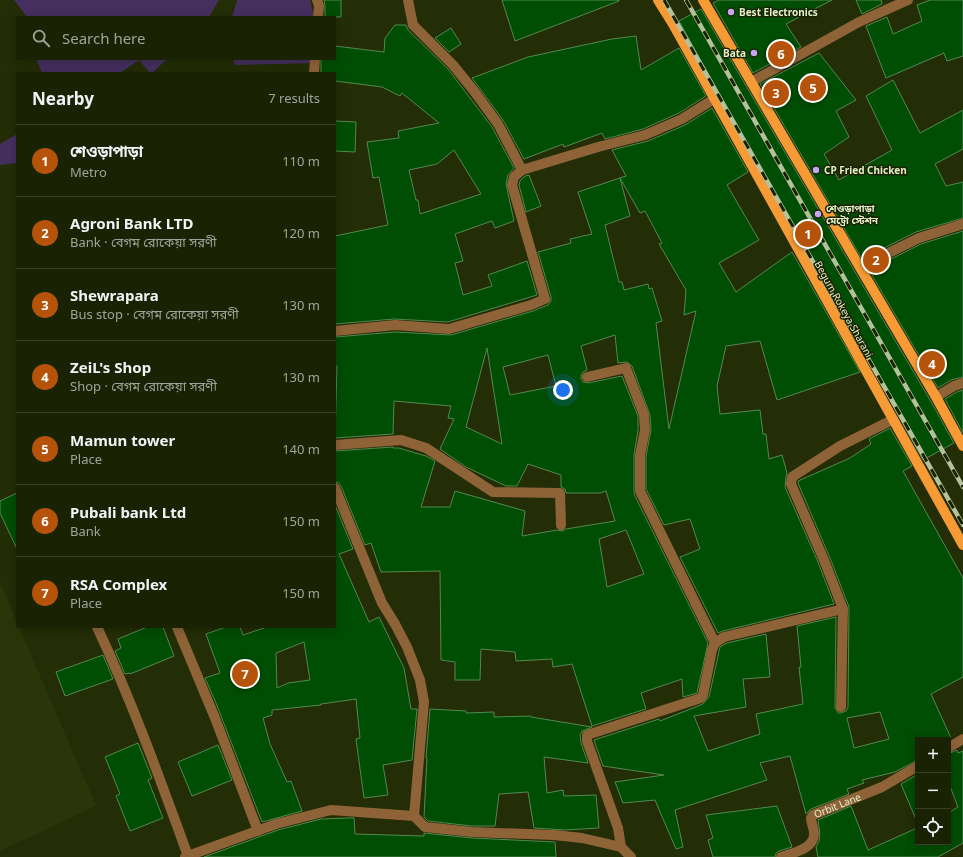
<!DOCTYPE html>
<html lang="en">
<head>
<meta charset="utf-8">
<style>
	:root { --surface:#1a2204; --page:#232a0e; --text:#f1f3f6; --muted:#9fa49a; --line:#383f26; --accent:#b45309 }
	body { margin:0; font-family:"Noto Sans","Noto Sans Bengali",sans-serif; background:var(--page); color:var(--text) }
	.controls { position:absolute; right:12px; bottom:12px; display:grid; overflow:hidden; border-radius:0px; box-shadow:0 2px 10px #0003 }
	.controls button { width:36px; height:36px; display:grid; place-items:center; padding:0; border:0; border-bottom:1px solid var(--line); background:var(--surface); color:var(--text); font:20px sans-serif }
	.you { position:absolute; left:563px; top:390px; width:14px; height:14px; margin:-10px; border:3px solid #fff; border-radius:50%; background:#1a73e8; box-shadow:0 0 0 6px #1a73e833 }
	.badge { display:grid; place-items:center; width:26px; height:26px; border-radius:50%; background:var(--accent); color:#fff; font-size:13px; font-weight:700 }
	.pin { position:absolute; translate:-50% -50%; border:2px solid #fff; box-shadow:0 1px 4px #0006 }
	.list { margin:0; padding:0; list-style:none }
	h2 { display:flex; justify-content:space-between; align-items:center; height:52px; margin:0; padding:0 16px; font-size:17px }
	h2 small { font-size:13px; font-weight:400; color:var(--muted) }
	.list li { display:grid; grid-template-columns:26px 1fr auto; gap:12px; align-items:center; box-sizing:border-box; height:72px; padding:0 16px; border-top:1px solid var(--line) }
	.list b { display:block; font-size:15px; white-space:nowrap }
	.list p { margin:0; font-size:13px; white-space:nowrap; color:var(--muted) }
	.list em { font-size:13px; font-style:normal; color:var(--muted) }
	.icon { flex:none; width:22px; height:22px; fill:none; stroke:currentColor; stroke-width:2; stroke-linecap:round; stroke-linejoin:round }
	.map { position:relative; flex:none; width:963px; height:857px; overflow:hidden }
	.search { position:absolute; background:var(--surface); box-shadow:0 2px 10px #0003; left:16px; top:16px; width:320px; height:44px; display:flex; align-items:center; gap:10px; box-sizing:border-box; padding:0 14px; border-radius:0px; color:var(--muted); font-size:15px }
	.panel { position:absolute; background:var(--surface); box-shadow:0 2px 10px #0003; left:16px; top:72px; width:320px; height:556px; border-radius:0px }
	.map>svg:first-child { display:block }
</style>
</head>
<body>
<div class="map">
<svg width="963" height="857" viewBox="0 0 963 857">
	<rect width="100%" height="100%" fill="#232d06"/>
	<path fill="#2a360a" d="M0,582L17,622V627H19L96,806L0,851Z"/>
	<path fill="#452f5f" d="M14,0H219L209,17H27Z
		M237,0H310L314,17H232Z
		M36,59H167L152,73H150L139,60L120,73H42Z
		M233,59H311V63L235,65Z
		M17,134V163L0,165V144Z"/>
	<path fill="#004d04" stroke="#538951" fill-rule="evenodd" d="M324,0H341V17H325V6Z
		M502,0H619V1L515,41Z
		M719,0H832L786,24L801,47L753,73L713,3Z
		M856,0H881L882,4L862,14Z
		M930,0H963V56L947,61L944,53L886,78L866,26L887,17L893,34L922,21L917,5Z
		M701,9L930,400L954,443L923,460L679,21Z
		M395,25H406L408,30L448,69L492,127L514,168L508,175L506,184L514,221L495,228L492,221L455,234L463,261L455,263L463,295L492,286L488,275L527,261L537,295L448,322L394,319L335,324V236L388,225L379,177L373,178L367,142L399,138L398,131L439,123L402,93L400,96L382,87L335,81V73H321V59H335V46L384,52L385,38ZM454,150L481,194L420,214L418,200H416L409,170L437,164Z
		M451,28L461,44L449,52L435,38Z
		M636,36L641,70L679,48L706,96L679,113L643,129L605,139L602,133L564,147L563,144L524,159L503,120L472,78L528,57L612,39Z
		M819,53L856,100L836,111L849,137L824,154L839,180L892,150L866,96L893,80L920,133L963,110V149L935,164L946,186L963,182V218L916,232L862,259L760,84Z
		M712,108L748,172L727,185L759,240L719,263L736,292L792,252L860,372L777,400L760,341L726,346L717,386L720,414L760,410L763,434H766L769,459L782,455L787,473L786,476L785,487L818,562L834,604L723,631L718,633L680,557L700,549L690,519L664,525L646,489V456L651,430L650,415L632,366L627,362L618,363L615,335L581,346L587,370L583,372L581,375V379L583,382L588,383L622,376L638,416V430L634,455V494L708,643L697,693L683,697L682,679L641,693L646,709L592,726L572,664L553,667L552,659L516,661L515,652L481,649L480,680H455V662L441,660L440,571L381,572L371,543L365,545L341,486L339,483L335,482V451L393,447V448H399L426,456L435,461L421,507H450L455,491L525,511L522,536L557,530L562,531L566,529L615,521L606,491L600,493H566L565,489L561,487V475L528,464L517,486H506L466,467L440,449L454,419L448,418L451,406L394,401L393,434L335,438L337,366H335V337L395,332L451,335L533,311L548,305L551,301V297L538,252L571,243L570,239L592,234L578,192L620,178L630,216L605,225L619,282H622L624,290L648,284L649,289L652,288L662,321L656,323L669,429L696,311L684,315L686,290L659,244L662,243L645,211L640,213L620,178L626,176L612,150L648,141L685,125ZM487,348L502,444L466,427ZM548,355L556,386L510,395L503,367ZM626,530L644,574L607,587L599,539Z
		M335,121L356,122L355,152L335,151Z
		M529,175L541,206L526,212L519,185L520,181L525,176Z
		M963,231V377L951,380L938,388L869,270L921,244Z
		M963,390V433L945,399L957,392Z
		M890,428L912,466L903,471L963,578V677L931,694L951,738L948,740H918V760L895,772L862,780L864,783L847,789L849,794L811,809L806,814L790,756L760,763L767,780L675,810L683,847L676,849L655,800L623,803L615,782L664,775L603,766L594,740L659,719L660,721L703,704L709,697L720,647L727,643L766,634L770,677L743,679L746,707L694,716L708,751L760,734L756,714L803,704L799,667H801L797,626L836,617L835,707L838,713H841L846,711L848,707L849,607L830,558L798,483V481L850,458L871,444L869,439ZM880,712L889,739L854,748L847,718Z
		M17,493V549L0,513V501Z
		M335,505L353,549L339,554L369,622L379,617L404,668L411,709H417L412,760L383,765L388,795L364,798L356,739L360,738L356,699L321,704V705L272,710V715L263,718L270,744L287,782L291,781L302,811L262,822L216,703L205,678L220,673L206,634L226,627H240L243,635L267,627H335ZM304,642L310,680L288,683L277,688L276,653Z
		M147,627H163L174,656L130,674V673L125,674L115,651L121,648L118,639Z
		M103,655L113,679L65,696L56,672Z
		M430,709L466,711V713L494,712V717L531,716V717L592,727L582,731L580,735L581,743L588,763L544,757L547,793L563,790L564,796L596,795L599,828L565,830L534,828L528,792L499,794L495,826H472L428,821L424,817L427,758H426Z
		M138,743L152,778L148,780L163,818L130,831L116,796L120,794L105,757Z
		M218,745L232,780L192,796L178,762Z
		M957,750L958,753L963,751V843L938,857H818L816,847L819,841L820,834L818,820L851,806L868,850L917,828L918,842H948V813L958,807L948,781V754Z
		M918,774V824L901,784Z
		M777,806L792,847L779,851L776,853L775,857H713L708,840L713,838L706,815Z
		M347,818H354L355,834L424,836V833L472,838L555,842L556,857H204L278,830L321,819Z"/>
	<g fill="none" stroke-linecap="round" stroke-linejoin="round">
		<g stroke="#8f6338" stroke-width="10">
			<path d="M317,0L319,6L318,17"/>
			<path d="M408,0L413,25L453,65L474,91L498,124L522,170"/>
			<path d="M314,73L315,59"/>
			<path d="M751,82L859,22L908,0"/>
			<path d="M860,267L919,238L963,224"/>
			<path d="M335,331L395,325L449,329L531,305L545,299L512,185L514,177L522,170L598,147L645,135L682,119L714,99"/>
			<path d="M587,377L626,368L644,415L645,430L640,455V491L715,643"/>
			<path d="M936,397L954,386L963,383"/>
			<path d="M335,445L401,440L426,448L493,492L560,493L561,525"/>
			<path d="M335,488L382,603L395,624L407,647L420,680L424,702L414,816"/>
			<path d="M97,627C132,701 160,779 188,856"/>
			<path d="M177,627L215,718L258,831"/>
			<path d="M841,707L843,609"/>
			<path d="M948,748L963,739"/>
			<path d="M621,847L618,828L587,741V735L701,698L703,695L712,650L715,643L724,637L843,609L824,560L791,484L792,477L840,446L892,420"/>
			<path d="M185,857L276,824L331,810L414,816L425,827L472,832L554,835L582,838L621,847L631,857"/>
			<path id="s1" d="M781,857C792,853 815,849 814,833C814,828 811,823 811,818L813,815L882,787L918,766"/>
		</g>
		<path stroke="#f69a35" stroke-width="10" d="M658,0L673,24L963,545
			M703,0L936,397L963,446"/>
		<defs>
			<path id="rail" d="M664,0L963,525
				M686,0L963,487"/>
		</defs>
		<use href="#rail" stroke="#b5c19c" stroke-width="4.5"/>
		<use href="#rail" stroke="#1a2300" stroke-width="3" stroke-dasharray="9" stroke-linecap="butt"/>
	</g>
	<g fill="#c5a6f0" stroke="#1a2300" stroke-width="1.5">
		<circle cx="731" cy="12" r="4"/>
		<circle cx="754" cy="53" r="4"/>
		<circle cx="816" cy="170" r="4"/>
		<circle cx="818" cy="214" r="4"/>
	</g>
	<g text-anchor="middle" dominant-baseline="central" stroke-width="3" stroke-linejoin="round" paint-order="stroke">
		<g font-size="10" font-weight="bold" fill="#e2efca" stroke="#1a2300" text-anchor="start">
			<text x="739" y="12">Best Electronics</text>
			<text x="746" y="53" text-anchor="end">Bata</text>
			<text x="824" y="170">CP Fried Chicken</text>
			<text x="826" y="208">শেওড়াপাড়া<tspan x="826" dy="12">মেট্রো স্টেশন</tspan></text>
		</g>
		<g font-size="10" fill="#e2efca" stroke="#1a2300">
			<text transform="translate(844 309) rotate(61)">Begum Rokeya Sharani</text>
			<text stroke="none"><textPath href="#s1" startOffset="89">Orbit Lane</textPath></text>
		</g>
	</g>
</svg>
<div class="controls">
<button>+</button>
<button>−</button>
<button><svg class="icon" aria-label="locate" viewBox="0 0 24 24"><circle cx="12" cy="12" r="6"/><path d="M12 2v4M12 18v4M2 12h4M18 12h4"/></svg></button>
</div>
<div class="you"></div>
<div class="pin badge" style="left:808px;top:234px">1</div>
<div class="pin badge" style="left:876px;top:260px">2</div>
<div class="pin badge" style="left:776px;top:93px">3</div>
<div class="pin badge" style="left:932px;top:364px">4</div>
<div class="pin badge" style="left:813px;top:88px">5</div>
<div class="pin badge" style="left:781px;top:54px">6</div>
<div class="pin badge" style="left:245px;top:674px">7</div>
<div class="search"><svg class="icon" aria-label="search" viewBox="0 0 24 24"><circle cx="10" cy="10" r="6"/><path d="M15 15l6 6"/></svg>Search here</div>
<section class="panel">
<h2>Nearby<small>7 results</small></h2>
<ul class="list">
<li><span class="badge">1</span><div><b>শেওড়াপাড়া</b><p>Metro</p></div><em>110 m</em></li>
<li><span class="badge">2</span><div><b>Agroni Bank LTD</b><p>Bank · বেগম রোকেয়া সরণী</p></div><em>120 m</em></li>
<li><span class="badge">3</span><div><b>Shewrapara</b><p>Bus stop · বেগম রোকেয়া সরণী</p></div><em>130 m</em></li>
<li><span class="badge">4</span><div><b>ZeiL's Shop</b><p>Shop · বেগম রোকেয়া সরণী</p></div><em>130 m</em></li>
<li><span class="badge">5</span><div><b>Mamun tower</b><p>Place</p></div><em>140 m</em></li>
<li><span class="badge">6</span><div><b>Pubali bank Ltd</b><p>Bank</p></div><em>150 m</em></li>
<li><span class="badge">7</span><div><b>RSA Complex</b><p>Place</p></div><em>150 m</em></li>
</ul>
</section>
</div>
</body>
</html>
